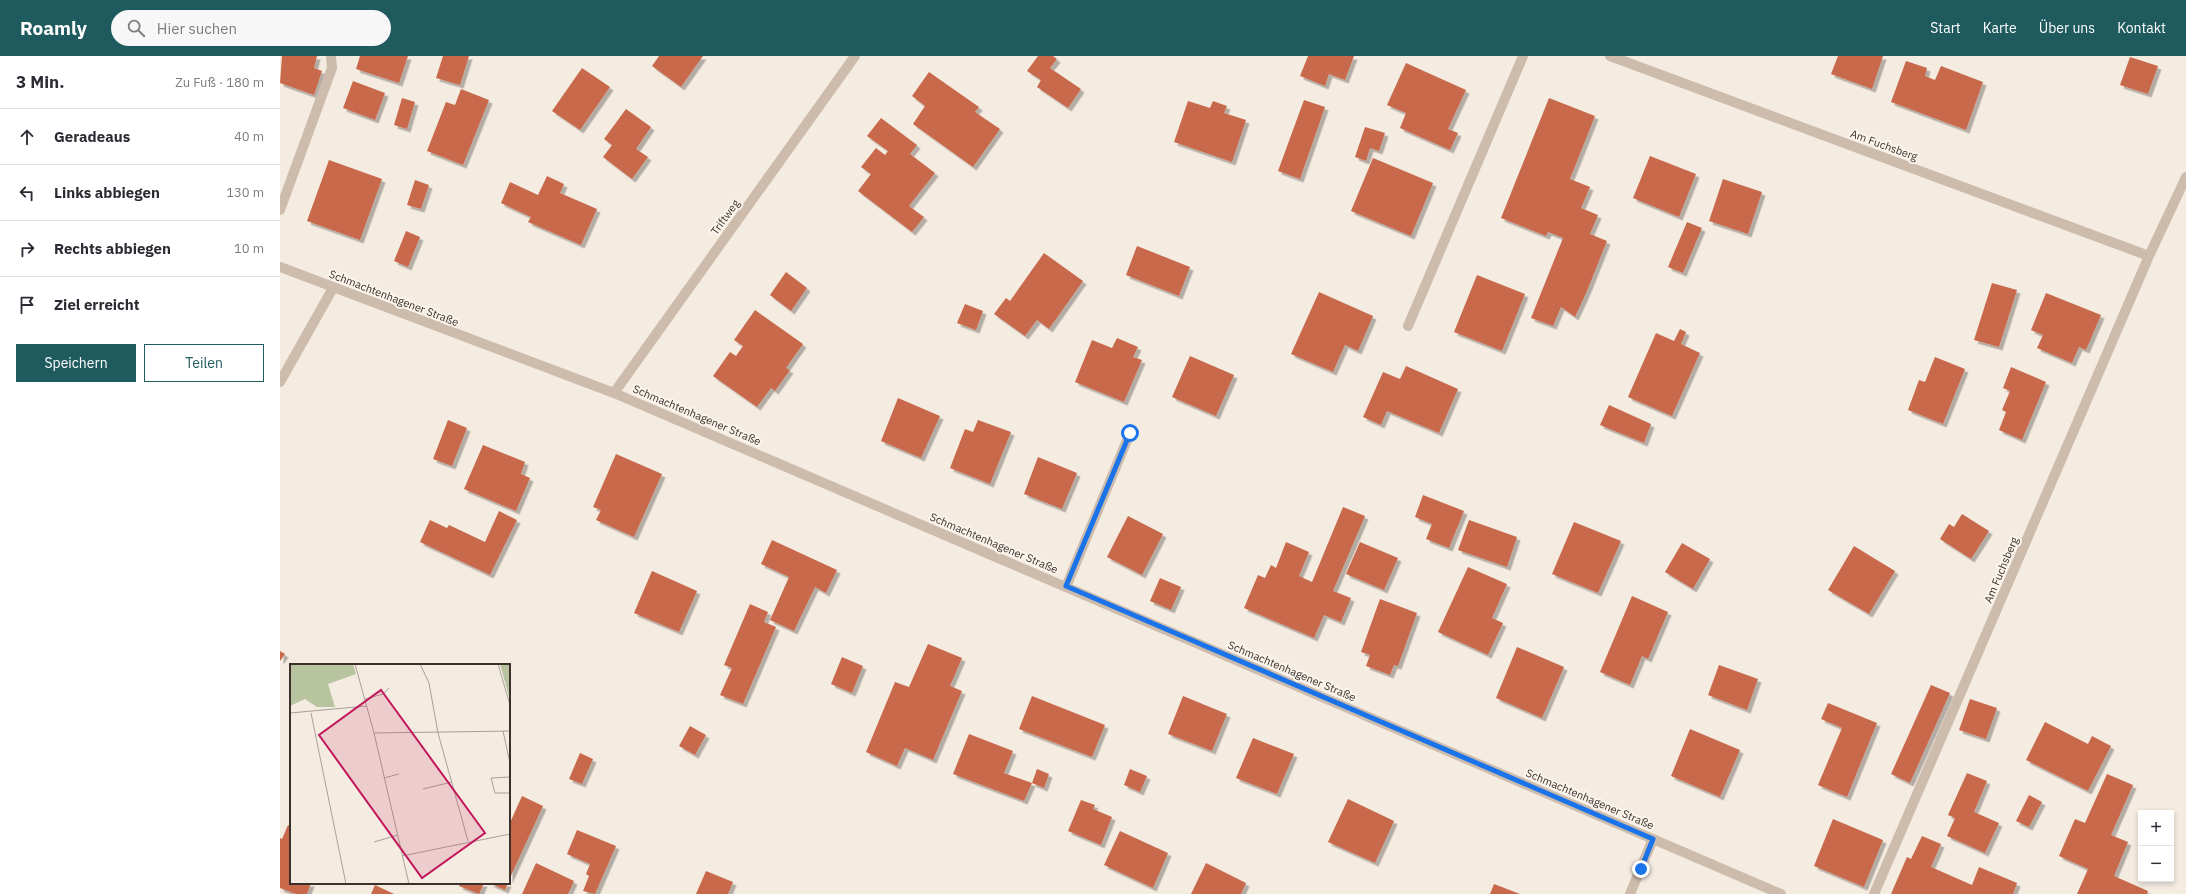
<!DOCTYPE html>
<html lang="de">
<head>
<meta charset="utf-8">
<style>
	:root { --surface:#fff; --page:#f7f7f7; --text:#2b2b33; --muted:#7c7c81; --line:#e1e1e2; --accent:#1f5a5e }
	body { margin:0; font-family:"IBM Plex Sans",sans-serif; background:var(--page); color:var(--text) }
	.controls { position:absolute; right:12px; bottom:12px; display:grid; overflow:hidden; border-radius:0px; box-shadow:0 2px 6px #0003 }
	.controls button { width:36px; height:36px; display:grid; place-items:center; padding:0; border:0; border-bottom:1px solid var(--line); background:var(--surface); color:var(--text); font:20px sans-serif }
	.stop { position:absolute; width:12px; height:12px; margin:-9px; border:3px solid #1a73e8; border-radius:50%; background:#fff }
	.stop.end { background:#1a73e8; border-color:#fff; box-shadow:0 1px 4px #0008 }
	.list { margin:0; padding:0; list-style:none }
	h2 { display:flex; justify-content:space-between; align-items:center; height:52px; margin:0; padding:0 16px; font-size:17px }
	h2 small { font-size:13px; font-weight:400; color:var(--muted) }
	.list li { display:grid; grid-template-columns:26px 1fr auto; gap:12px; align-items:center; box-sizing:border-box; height:56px; padding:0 16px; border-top:1px solid var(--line) }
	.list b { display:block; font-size:15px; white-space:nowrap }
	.list em { font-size:13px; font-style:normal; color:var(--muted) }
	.actions { display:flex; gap:8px; padding:12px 16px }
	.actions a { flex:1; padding:9px 0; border:1px solid var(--accent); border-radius:0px; text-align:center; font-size:14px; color:var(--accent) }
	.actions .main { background:var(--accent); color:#fff }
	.icon { flex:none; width:22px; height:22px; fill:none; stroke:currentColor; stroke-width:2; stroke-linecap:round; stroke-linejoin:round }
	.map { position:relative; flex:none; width:1906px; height:838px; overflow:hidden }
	header { display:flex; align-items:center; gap:24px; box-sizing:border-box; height:56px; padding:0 20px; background:var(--accent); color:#fff }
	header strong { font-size:19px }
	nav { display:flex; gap:22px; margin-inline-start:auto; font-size:14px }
	.search { width:280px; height:36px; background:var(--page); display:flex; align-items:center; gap:10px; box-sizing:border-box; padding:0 14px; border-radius:22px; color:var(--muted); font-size:15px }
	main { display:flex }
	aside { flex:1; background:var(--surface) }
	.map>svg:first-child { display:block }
</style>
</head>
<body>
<header>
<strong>Roamly</strong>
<div class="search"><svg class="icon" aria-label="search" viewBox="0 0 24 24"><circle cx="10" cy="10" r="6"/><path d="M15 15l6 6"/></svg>Hier suchen</div>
<nav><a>Start</a><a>Karte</a><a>Über uns</a><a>Kontakt</a></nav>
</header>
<main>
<aside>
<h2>3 Min.<small>Zu Fuß · 180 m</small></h2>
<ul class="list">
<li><svg class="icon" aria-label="ahead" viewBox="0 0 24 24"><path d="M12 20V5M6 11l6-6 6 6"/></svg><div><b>Geradeaus</b></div><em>40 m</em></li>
<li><svg class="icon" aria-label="left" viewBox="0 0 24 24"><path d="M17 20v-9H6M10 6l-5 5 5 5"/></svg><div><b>Links abbiegen</b></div><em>130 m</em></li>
<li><svg class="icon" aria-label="right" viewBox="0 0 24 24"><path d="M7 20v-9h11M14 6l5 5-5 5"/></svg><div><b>Rechts abbiegen</b></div><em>10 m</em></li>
<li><svg class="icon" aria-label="arrive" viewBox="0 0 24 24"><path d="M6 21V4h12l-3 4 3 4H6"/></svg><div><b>Ziel erreicht</b></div></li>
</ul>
<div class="actions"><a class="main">Speichern</a><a>Teilen</a></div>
</aside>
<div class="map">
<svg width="1906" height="838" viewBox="0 0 1906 838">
	<defs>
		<filter id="shadow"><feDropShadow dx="3.5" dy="3.5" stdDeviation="0" flood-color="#0004"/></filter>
	</defs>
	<rect width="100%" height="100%" fill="#f4ebe1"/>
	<path fill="#c8694b" filter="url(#shadow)" d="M2,0H37L34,12L42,15L34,39L0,27Z
		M80,0H128L119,27L76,13Z
		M163,0H189L180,29L156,22Z
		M379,0H423L401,31L372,10Z
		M758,0H773L777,3L770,12L801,33L788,52L757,31L761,24L747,15Z
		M1028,0H1074L1065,24L1049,18L1045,30L1020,20Z
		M1558,0H1603L1592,33L1551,18Z
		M1850,1L1878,10L1868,38L1840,29Z
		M1626,5L1647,12L1645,20L1655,24L1661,10L1703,26L1686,74L1611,46Z
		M1126,7L1186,34L1168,73L1178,77L1170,94L1120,72L1126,57L1107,49Z
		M302,12L330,31L300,74L272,55Z
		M649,16L699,51L695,56L720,73L693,111L633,68L645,50L632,40Z
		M73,25L105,37L95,64L63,52Z
		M181,33L209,44L183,109L147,95L166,46L175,49Z
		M122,42L135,46L127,73L114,69Z
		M1269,42L1315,60L1290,123L1310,131L1301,152L1318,159L1310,178L1327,185L1307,235L1295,261L1281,251L1273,270L1251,262L1283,182L1268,176L1266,180L1221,162Z
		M1024,44L1045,51L1020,123L998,115Z
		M908,45L930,52L933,45L947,50L944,57L966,64L952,106L894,86Z
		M346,53L371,71L356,93L368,101L352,123L323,101L332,89L324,83Z
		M601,62L637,89L630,98L655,117L629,150L644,161L632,176L578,135L591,118L581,111L596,92L605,99L608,95L587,80Z
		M1085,71L1105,77L1099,95L1090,92L1086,105L1075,101Z
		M1370,100L1416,118L1399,161L1353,142Z
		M1093,102L1153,127L1131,180L1071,155Z
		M49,104L102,123L80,184L27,165Z
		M267,120L284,128L280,137L317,153L301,189L248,166L251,161L221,147L230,126L258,139Z
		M1443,123L1482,136L1468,178L1429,165Z
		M135,124L149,129L141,153L127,149Z
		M1407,166L1422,172L1403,217L1388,211Z
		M126,175L140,181L128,211L114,205Z
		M857,190L910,211L899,240L846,219Z
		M764,197L803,225L769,273L757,264L745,280L714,258L726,242L730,245Z
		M506,216L527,232L511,255L490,239Z
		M1197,219L1245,238L1222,295L1174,276Z
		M1712,227L1737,234L1719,291L1694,284Z
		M1039,236L1093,260L1078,295L1065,289L1053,316L1011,298Z
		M1766,237L1821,259L1806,294L1799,291L1792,307L1757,292L1763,279L1751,274Z
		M685,248L703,255L696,274L677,267Z
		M475,254L523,288L506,312L510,314L495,335L491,332L477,351L433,320L450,296L456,300L463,290L454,284Z
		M1400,273L1406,276L1401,288L1420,297L1392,360L1348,341L1376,277L1394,285Z
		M837,282L858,291L853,301L862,304L844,346L795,326L812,284L832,292Z
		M910,300L954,319L936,360L892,341Z
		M1655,301L1685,313L1663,368L1628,354L1639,324L1645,326Z
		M1126,310L1178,333L1159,377L1107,355L1101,369L1083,361L1103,316L1120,323Z
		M1731,311L1766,326L1742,384L1719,374L1726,356L1722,354L1730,335L1723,332Z
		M618,342L660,360L641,402L601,385Z
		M1329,349L1371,368L1364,387L1320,369Z
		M168,364L187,372L172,410L153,403Z
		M698,364L731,376L710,428L670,412L685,373L693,376Z
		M203,389L245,406L241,418L250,422L236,455L184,433Z
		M336,398L382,418L354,481L316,464L321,454L313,451Z
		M758,401L797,417L782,453L744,438Z
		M1143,439L1184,455L1169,492L1146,483L1152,468L1135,461Z
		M1063,451L1085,460L1053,535L1071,542L1061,566L1044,559L1034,582L964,552L978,519L985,522L991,509L996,512L1006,486L1029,496L1019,520L1032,526Z
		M219,455L237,464L210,519L140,486L150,464L167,472L169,469L205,486Z
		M1682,458L1709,475L1691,503L1660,483L1669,468L1674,471Z
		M848,460L883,478L862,519L827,501Z
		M1189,464L1237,481L1227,511L1178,494Z
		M1294,466L1341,485L1318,537L1272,518Z
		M492,484L557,514L546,537L535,531L514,575L490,564L509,521L481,508Z
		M1080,486L1118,502L1104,534L1066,518Z
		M1402,487L1430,503L1413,533L1385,516Z
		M1574,490L1615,515L1589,558L1548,534Z
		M1188,511L1227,528L1212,562L1223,567L1208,599L1158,576Z
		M372,515L417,535L399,576L354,557Z
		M880,522L901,531L891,554L870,545Z
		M1352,540L1388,556L1368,603L1362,600L1350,629L1320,616Z
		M1100,543L1137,557L1118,610L1114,609L1110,619L1086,610L1090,599L1081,596Z
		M470,548L488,556L484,566L496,571L463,648L440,639L452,612L444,609Z
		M648,588L682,602L670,630L682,635L653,704L625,692L617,710L586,696L615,626L629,631Z
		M1237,591L1284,611L1262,662L1216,642Z
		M0,595L5,598L0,605Z
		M562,601L583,610L572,637L551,628Z
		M1439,609L1478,623L1467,654L1428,639Z
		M1651,629L1670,637L1630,727L1611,718Z
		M752,640L825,669L812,701L739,673Z
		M903,640L947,658L932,695L888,678Z
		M1690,643L1717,652L1706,683L1679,674Z
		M1548,647L1597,667L1567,741L1538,729L1562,672L1541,663Z
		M1765,666L1808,688L1812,680L1831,690L1808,735L1746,704Z
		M410,670L426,679L415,699L399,690Z
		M1410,673L1460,694L1440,741L1391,720Z
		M689,678L733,695L724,717L752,727L744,745L673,718Z
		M973,682L1014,698L997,738L956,722Z
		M300,697L313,703L302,728L289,723Z
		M757,713L769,718L764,732L752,727Z
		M850,713L867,720L860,736L844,729Z
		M1687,717L1707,725L1694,756L1719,767L1705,797L1667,780L1675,762L1668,759Z
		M1827,718L1853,729L1831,779L1848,786L1834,820L1868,835L1867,838H1797L1808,813L1779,800L1795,763L1805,767Z
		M1749,739L1762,746L1749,771L1736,765Z
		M242,740L263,750L229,824V769Z
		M1068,743L1114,765L1095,807L1048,786Z
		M801,744L815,749L813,753L832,761L821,789L788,775Z
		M1553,763L1603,784L1584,831L1534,810Z
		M8,769L11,771V827H31L27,838H16L0,832V782L2,783Z
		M297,774L336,790L315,838L303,835L309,820L306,818L310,808L287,798Z
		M840,775L888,797L873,832L824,809Z
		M1642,780L1661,788L1651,811L1692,829L1699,811L1737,827L1733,838H1611L1627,801L1631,803Z
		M256,807L294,825L288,838H242Z
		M926,807L966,827L961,838H911Z
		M426,815L453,826L448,838H416Z
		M181,827H204L199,838L179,830Z
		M209,827H228L225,834Z
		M1214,828L1240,838H1210Z
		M95,829L114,838H91Z"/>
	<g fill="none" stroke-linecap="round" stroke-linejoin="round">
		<path stroke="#cdbbac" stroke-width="10" d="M0,154L52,12L51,0
			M1128,270L1243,0
			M786,531L850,377
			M1350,838L1373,783"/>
		<path stroke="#cdbbac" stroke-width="10" d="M1330,0L1869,200
			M0,211L334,337L1501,838
			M0,326L53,232
			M334,337L575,0
			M1594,838L1869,200L1906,121"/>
	</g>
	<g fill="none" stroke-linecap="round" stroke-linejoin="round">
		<path stroke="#1a73e8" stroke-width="5" d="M850,377L786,530L1373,783L1361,813"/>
	</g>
	<g text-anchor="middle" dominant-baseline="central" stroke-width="4" stroke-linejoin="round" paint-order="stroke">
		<g font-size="11" fill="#3b302b" stroke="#fbf5ee">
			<text transform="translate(1604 89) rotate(20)">Am Fuchsberg</text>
			<text transform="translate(445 161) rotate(-54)">Triftweg</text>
			<text transform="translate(114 242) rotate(21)">Schmachtenhagener Straße</text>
			<text transform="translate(417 359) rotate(23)">Schmachtenhagener Straße</text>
			<text transform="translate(714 487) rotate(23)">Schmachtenhagener Straße</text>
			<text transform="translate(1721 514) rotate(-67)">Am Fuchsberg</text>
			<text transform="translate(1012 615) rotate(23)">Schmachtenhagener Straße</text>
			<text transform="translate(1310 743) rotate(23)">Schmachtenhagener Straße</text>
		</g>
	</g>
	<g transform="translate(10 608)">
		<rect width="220" height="220" fill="#f4ebe1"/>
		<path d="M0,0H63L66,10L38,20L45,43H27L15,35L0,42ZM210,0H220V36Z" fill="#b8c4a0"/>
		<path fill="none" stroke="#aaa098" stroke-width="1" d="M65,0L84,69L119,220M130,0L139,19L148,69L178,177M208,0L220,41M75,35L93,30L99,24M0,49L77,42M21,49L56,220M213,67L220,99M84,69L220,67M220,113L201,114L205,129H220M94,114L109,110M133,125L162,118M84,178L108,171M112,192L220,170"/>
		<path fill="#c2185b" fill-opacity="0.15" stroke="#c2185b" stroke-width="2" d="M91,26L195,169L132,214L29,71Z"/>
		<rect width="220" height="220" fill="none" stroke="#3b302b" stroke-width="2"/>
	</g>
</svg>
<div class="controls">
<button>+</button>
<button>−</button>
</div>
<div class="stop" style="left:850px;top:377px"></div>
<div class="stop end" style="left:1361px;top:813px"></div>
</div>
</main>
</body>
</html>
